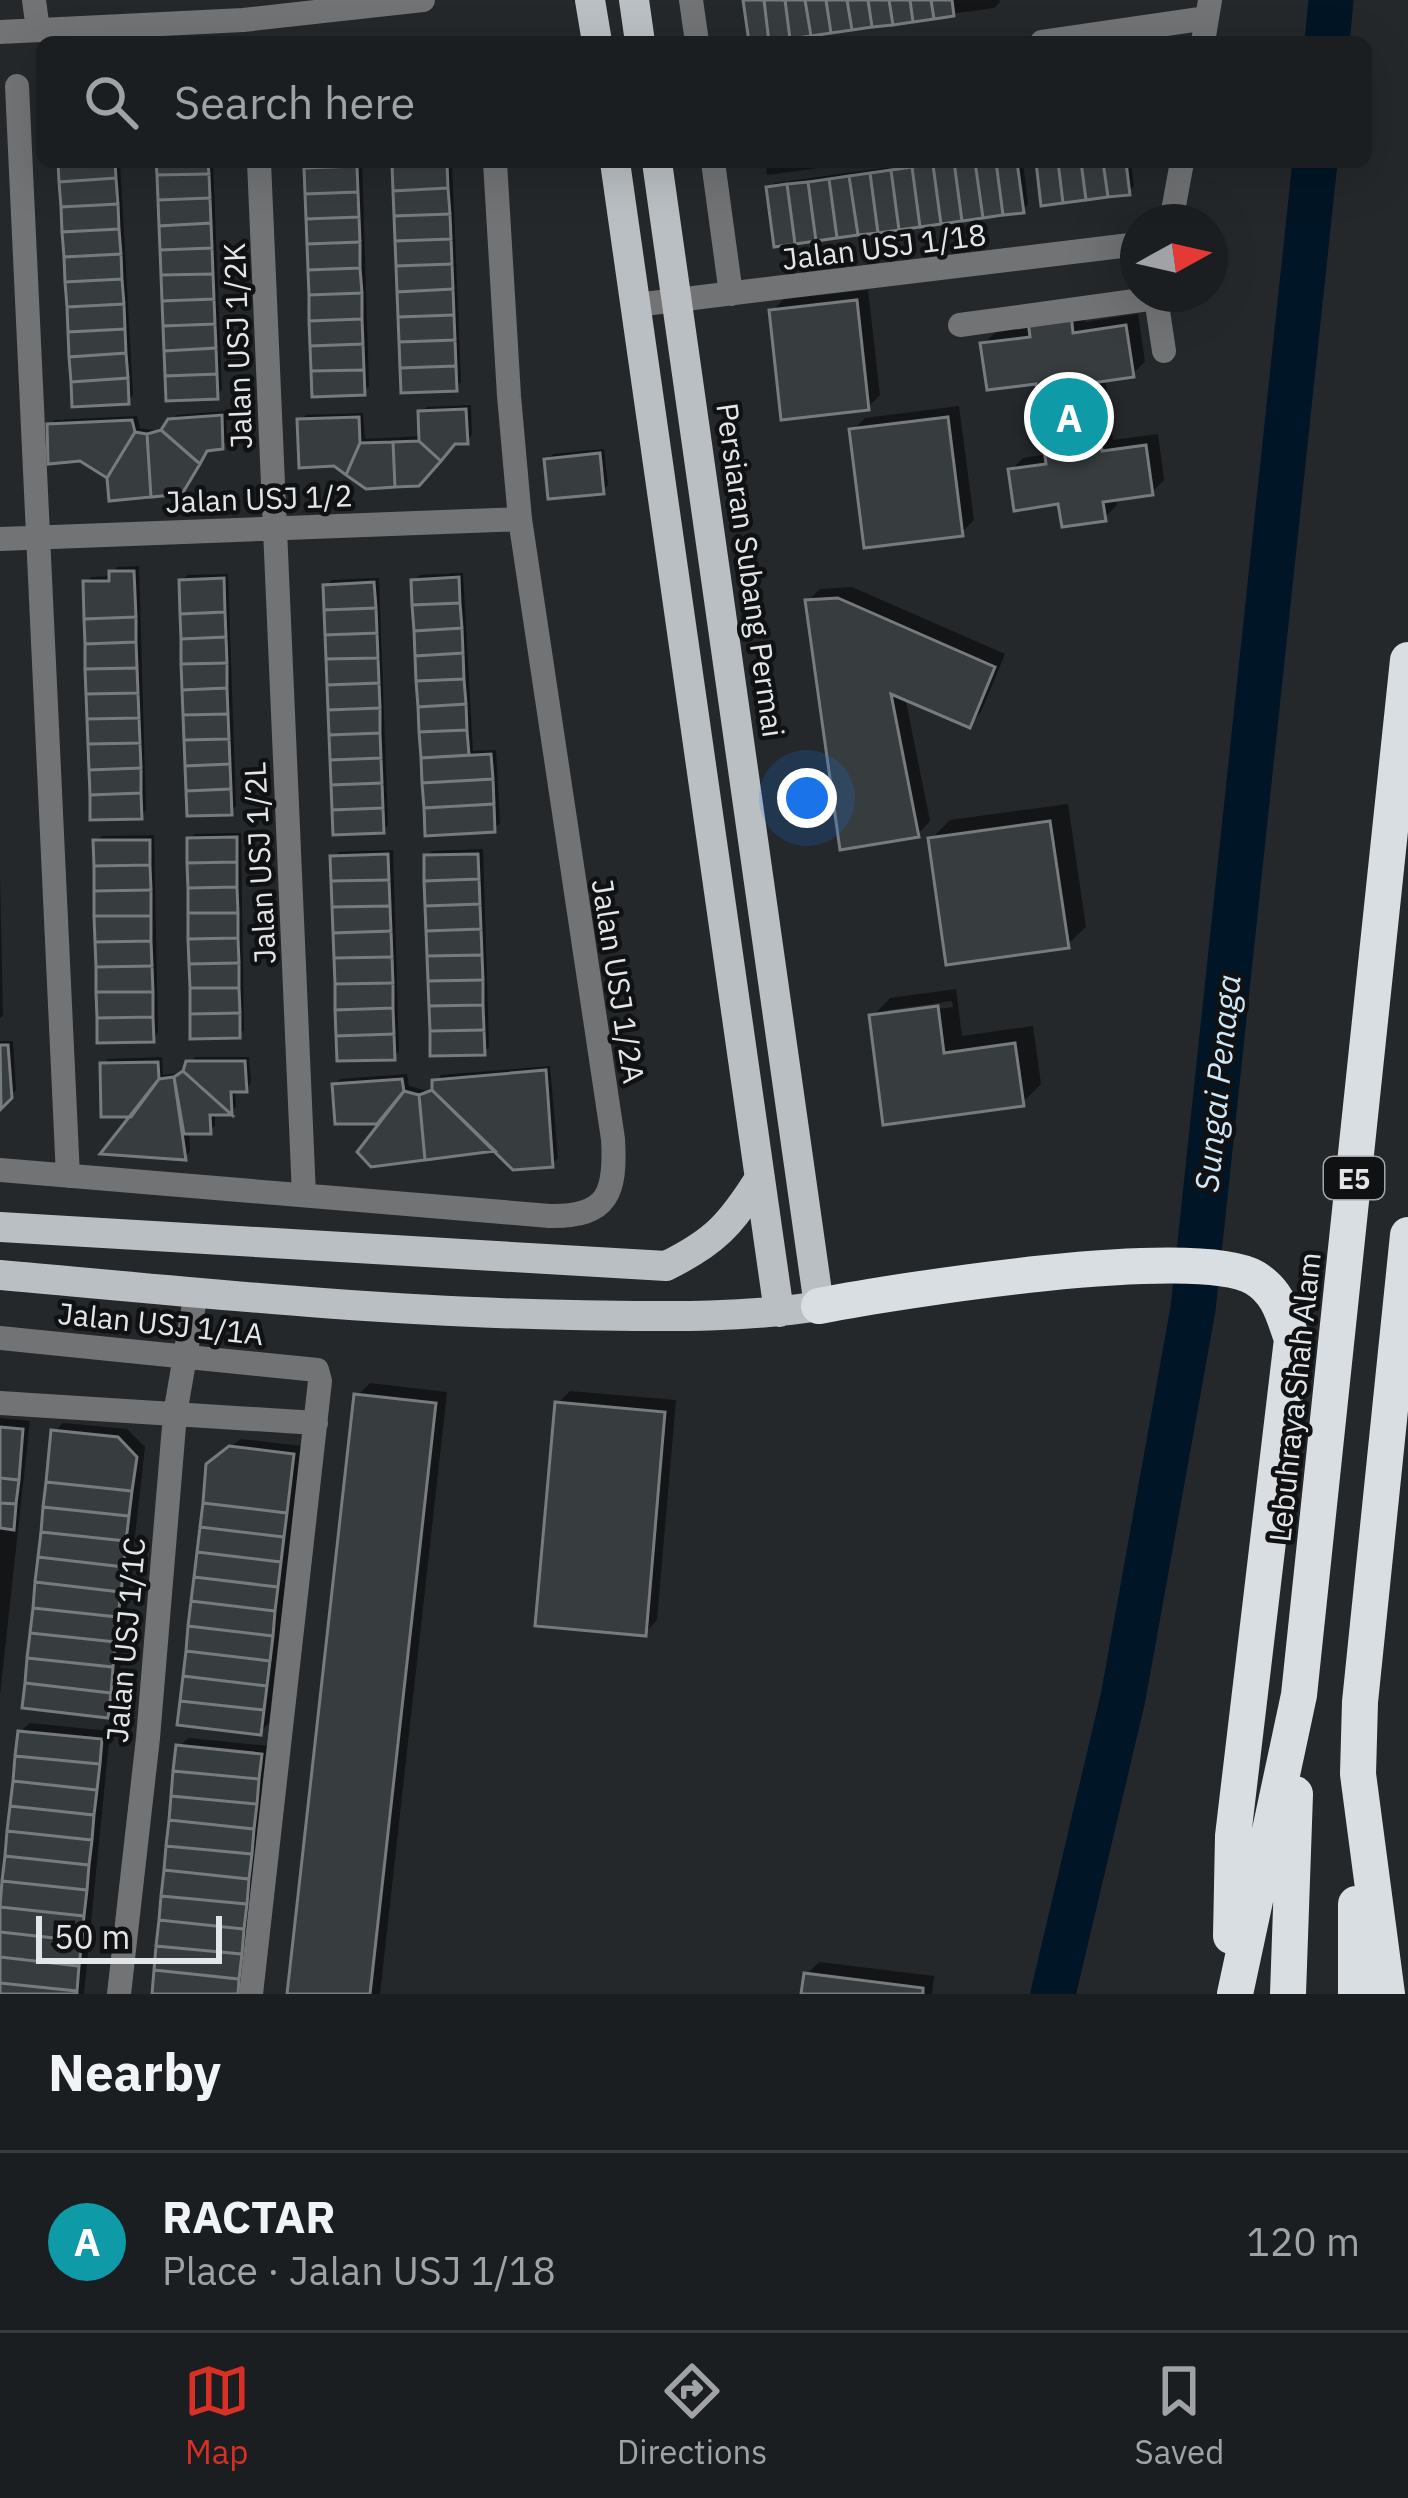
<!DOCTYPE html>
<html lang="en">
<head>
<meta charset="utf-8">
<style>
	:root { --surface:#1b1e20; --page:#282b2d; --text:#f1f3f6; --muted:#a0a2a5; --line:#393c3e; --accent:#d93025 }
	body { margin:0; font-family:"IBM Plex Sans",sans-serif; background:var(--page); color:var(--text) }
	.compass { position:absolute; left:1120px; top:204px; width:108px; height:108px; border-radius:50%; background:var(--surface); box-shadow:0 12px 48px #0002; rotate:82deg }
	.scale { position:absolute; left:36px; bottom:30px; width:186px; box-sizing:border-box; padding-left:12px; border:6px solid #e3e6e8; border-top:0; font-size:33px; line-height:42px; white-space:nowrap; color:#e3e6e8; -webkit-text-stroke:9px #0f1112; paint-order:stroke }
	.you { position:absolute; left:807px; top:798px; width:42px; height:42px; margin:-30px; border:9px solid #fff; border-radius:50%; background:#1a73e8; box-shadow:0 0 0 18px #1a73e833 }
	.badge { display:grid; place-items:center; width:78px; height:78px; border-radius:50%; background:var(--accent); color:#fff; font-size:39px; font-weight:700 }
	.pin { position:absolute; translate:-50% -50%; border:6px solid #fff; box-shadow:0 3px 12px #0006 }
	.list { margin:0; padding:0; list-style:none }
	h2 { display:flex; justify-content:space-between; align-items:center; height:156px; margin:0; padding:0 48px; font-size:51px }
	h2 small { font-size:39px; font-weight:400; color:var(--muted) }
	.list li { display:grid; grid-template-columns:78px 1fr auto; gap:36px; align-items:center; box-sizing:border-box; height:180px; padding:0 48px; border-top:3px solid var(--line) }
	.list b { display:block; font-size:45px; white-space:nowrap }
	.list p { margin:0; font-size:39px; white-space:nowrap; color:var(--muted) }
	.list em { font-size:39px; font-style:normal; color:var(--muted) }
	.icon { flex:none; width:66px; height:66px; fill:none; stroke:currentColor; stroke-width:2; stroke-linecap:round; stroke-linejoin:round }
	.map { position:relative; flex:none; width:1408px; height:1994px; overflow:hidden }
	.search { position:absolute; background:var(--surface); box-shadow:0 12px 48px #0002; left:36px; right:36px; top:36px; height:132px; display:flex; align-items:center; gap:30px; box-sizing:border-box; padding:0 42px; border-radius:18px; color:var(--muted); font-size:45px }
	.sheet { height:336px; background:var(--surface) }
	nav { display:flex; justify-content:space-around; align-items:center; box-sizing:border-box; height:168px; border-top:3px solid var(--line); background:var(--surface); font-size:33px; color:var(--muted) }
	nav a { display:grid; justify-items:center; gap:6px }
	nav .on { color:var(--accent) }
	.map>svg:first-child { display:block }
</style>
</head>
<body>
<div class="map">
<svg width="1408" height="1994" viewBox="0 0 1408 1994">
	<rect width="100%" height="100%" fill="#24282b"/>
	<path fill="#0007" fill-rule="evenodd" d="M746,0H999L1000,2L994,8L751,41Z
		M61,162H120L133,395L128,401Z
		M159,162H213L222,390L216,396Z
		M307,162H362L369,386L364,392L315,394Z
		M395,162H452L461,382L456,388L404,390Z
		M766,162H863L767,175Z
		M927,162H1023L1028,204L1023,210L770,188L775,183Z
		M1039,162H1131L1134,186L1128,192Z
		M868,290L880,395L868,407L772,311L784,299Z
		M1082,303L1085,322L1138,314L1145,362L1132,374L1105,378L1113,440L1158,434L1164,480L1151,493L1116,497L1117,505L1104,518L1061,501L1011,470L1023,458L1048,454L1038,381L983,344L996,332Z
		M471,405L472,435L466,441H455L418,483L300,421L306,415L363,413L365,439L422,436L421,412L427,407Z
		M959,406L974,520L961,533L852,431L865,418Z
		M226,411L227,441L222,446L110,476L50,425L55,420L137,416L140,428L154,430L167,426L176,415Z
		M604,449L608,485L602,491L547,460L553,454Z
		M139,566L146,810L141,816L86,583L91,577L112,576L117,567Z
		M463,573L473,751L496,750L500,823L494,829L428,833L414,581L420,575Z
		M228,574L236,806L230,812L182,581L187,575Z
		M379,578L388,825L383,830L326,586L332,580Z
		M852,587L1005,654L981,712L969,725L905,697L930,821L918,834L808,601L820,589Z
		M1068,804L1086,927L1067,945L931,839L950,820Z
		M241,833L244,1030L239,1035L190,839L195,834Z
		M154,835L158,1033L152,1039L96,842L102,836Z
		M483,849L489,1047L484,1052L427,857L432,851Z
		M393,850L399,1051L394,1057L334,857L339,852Z
		M0,875L3,1015L0,1018Z
		M956,989L962,1036L1033,1026L1041,1084L1022,1103L872,1017L890,998ZM952,1001L953,1007L888,1016V1010Z
		M0,1041H13L16,1090L1,1105Z
		M162,1057L163,1075L182,1073L195,1057H249L251,1083L245,1089H235L236,1107L230,1112H215V1125L210,1131H189L190,1151L185,1157L138,1113L103,1065L108,1059Z
		M550,1066L558,1158L552,1164L383,1121H337L335,1085L340,1079L407,1074L409,1086L427,1091L435,1087L441,1075Z
		M370,1383L447,1392L380,1994H290L357,1396Z
		M570,1391L676,1400L657,1620L645,1633L558,1403Z
		M0,1418L30,1421L0,1695Z
		M63,1423L127,1429L145,1447L116,1706L107,1715L54,1432Z
		M241,1439L302,1446L269,1723L260,1732L219,1456Z
		M30,1723L110,1731L84,1994H0V1937L20,1732Z
		M188,1738L269,1746L246,1994H154L179,1747Z
		M819,1962L934,1976L932,1994H804L806,1975Z"/>
	<g fill="none" stroke-linecap="round" stroke-linejoin="round">
		<path stroke="#001525" stroke-width="45" d="M1327,42L1331,0
			M1053,1994L1123,1698L1193,1309L1315,162"/>
	</g>
	<path fill="#373c3f" stroke="#767b7e" stroke-width="3" d="M743,0H764L769,42H749Z
		M764,0H785L790,39L769,42Z
		M785,0H805L811,36L790,39Z
		M805,0H826L831,33L811,36Z
		M826,0H847L852,30L831,33Z
		M847,0H868L872,27L852,30Z
		M868,0H889L893,25L872,27Z
		M889,0H910L913,22L893,25Z
		M910,0H931L934,19L913,22Z
		M931,0H952L954,16L934,19Z
		M58,162H115L116,178L59,182Z
		M156,162H208L209,174L157,175Z
		M954,162H975L983,218L962,221Z
		M954,162L962,221L941,224L933,165Z
		M975,162H996L1003,215L983,218Z
		M996,162H1017L1024,213L1003,215Z
		M1036,162H1058L1063,203L1041,206Z
		M1058,162H1081L1086,200L1063,203Z
		M1081,162H1103L1108,197L1086,200Z
		M1103,162H1126L1130,195L1108,197Z
		M447,163L448,188L393,191L392,165Z
		M933,165L941,224L920,227L912,167Z
		M357,166L358,192L305,194L304,168Z
		M912,167L920,227L899,230L891,170Z
		M891,170L899,230L878,233L870,173Z
		M870,173L878,233L858,235L849,176Z
		M209,174L210,198L158,200L157,175Z
		M849,176L858,235L837,238L829,179Z
		M116,178L118,204L61,207L59,182Z
		M829,179L837,238L816,241L808,182Z
		M808,182L816,241L795,244L787,184Z
		M787,184L795,244L774,247L766,187Z
		M448,188L450,214L394,216L393,191Z
		M358,192L359,217L306,219L305,194Z
		M210,198L211,223L159,226L158,200Z
		M118,204L119,229L62,232L61,207Z
		M450,214L451,239L395,241L394,216Z
		M359,217L360,242L307,244L306,219Z
		M211,223L212,248L160,250L159,226Z
		M119,229L121,254L64,257L62,232Z
		M451,239L452,264L396,266L395,241Z
		M360,242V268L308,270L307,244Z
		M212,248L213,274L161,275L160,250Z
		M121,254L122,279L65,282L64,257Z
		M452,264L453,289L397,292L396,266Z
		M360,268L362,293L309,295L308,270Z
		M213,274L214,299L162,301L161,275Z
		M122,279L124,304L67,307L65,282Z
		M453,289L454,315L398,317L397,292Z
		M362,293V319L309,321V295Z
		M214,299L215,324L163,326L162,301Z
		M857,300L869,410L781,420L769,310Z
		M124,304L125,329L68,332L67,307Z
		M1071,314L1073,333L1126,325L1134,377L1092,383L1102,451L1146,445L1153,495L1103,502L1106,521L1062,527L1058,504L1014,511L1008,469L1046,464L1036,384L987,390L980,343L1030,337L1028,320Z
		M454,315L455,340L399,342L398,317Z
		M362,319L363,344L310,346L309,321Z
		M215,324L216,348L164,351L163,326Z
		M125,329L126,353L69,357L68,332Z
		M455,340L456,366L400,368L399,342Z
		M363,344L364,370L311,371L310,346Z
		M216,348L217,374L165,376L164,351Z
		M126,353L128,378L71,382L69,357Z
		M456,366L457,391L401,393L400,368Z
		M364,370L365,395L312,397L311,371Z
		M217,374L218,399L166,401L165,376Z
		M128,378L129,404L72,407L71,382Z
		M466,409L468,444H455L441,461L419,441L418,411Z
		M222,415L223,449L207,451L200,464L161,430L168,419Z
		M359,417L360,443L346,475L334,466L299,468L297,419Z
		M948,417L963,536L864,548L849,429Z
		M132,420L135,432L107,478L80,461L48,464L47,424Z
		M161,430L200,464L182,494L151,497L147,434Z
		M135,432L147,434L151,497L109,501L107,478Z
		M419,441L441,461L419,486L395,487L393,442Z
		M393,442L395,487L366,489L346,475L360,443Z
		M600,453L604,494L548,499L544,459Z
		M109,571H134L136,617L84,619L83,581H109Z
		M459,577L460,603L412,605L411,580Z
		M224,578L225,612L180,614L179,580Z
		M374,582L376,608L324,610L323,585Z
		M838,598L995,667L970,728L891,694L919,837L840,850L805,600Z
		M460,603L462,628L414,631L412,605Z
		M376,608L377,633L325,635L324,610Z
		M225,612L226,637L181,639L180,614Z
		M136,617V642L85,644L84,619Z
		M462,628L463,653L415,656L414,631Z
		M377,633L378,658L326,659L325,635Z
		M226,637L227,663L181,664V639Z
		M136,642L137,668L85,669V644Z
		M463,653L464,679L416,681L415,656Z
		M378,658L379,683L327,685L326,659Z
		M227,663V688L182,690L181,664Z
		M137,668L138,693L86,694L85,669Z
		M464,679L466,704L418,707L416,681Z
		M379,683L380,708L328,710L327,685Z
		M227,688L228,714L183,715L182,690Z
		M138,693L139,718L87,719L86,694Z
		M466,704L467,730L419,732L418,707Z
		M380,708V733L329,735L328,710Z
		M228,714L229,739L184,740L183,715Z
		M139,718L140,743L88,744L87,719Z
		M467,730L469,755L421,758L419,732Z
		M380,733L381,758L330,760L329,735Z
		M229,739L230,764L185,766L184,740Z
		M140,743L141,768L89,770L88,744Z
		M491,754L493,779L422,783L421,758Z
		M381,758L382,783L331,785L330,760Z
		M230,764L231,789L186,791L185,766Z
		M141,768V793L90,795L89,770Z
		M493,779L494,804L424,808L422,783Z
		M382,783L383,808L332,810L331,785Z
		M231,789L232,815L187,816L186,791Z
		M141,793L142,819L90,820V795Z
		M494,804L495,832L425,836L424,808Z
		M383,808L384,833L333,835L332,810Z
		M1050,821L1069,948L946,965L928,838Z
		M237,837V862L187,863V838Z
		M93,840H150V865L94,866Z
		M388,854L389,880L331,881L330,856Z
		M478,854L479,879L424,881V855Z
		M237,862V887L188,888L187,863Z
		M150,865L151,890L94,891V866Z
		M479,879L480,904L425,906L424,881Z
		M389,880L390,906L332,907L331,881Z
		M237,887L238,913H188V888Z
		M151,890V916H94V891Z
		M480,904L481,929L426,931L425,906Z
		M390,906L391,931L333,933L332,907Z
		M188,913H238V938L188,939Z
		M94,916H151V941L95,942Z
		M481,929L482,955L427,956L426,931Z
		M391,931L392,957L334,958L333,933Z
		M238,938L239,963L189,964L188,939Z
		M151,941L152,966L96,967L95,942Z
		M482,955L483,980L428,981L427,956Z
		M392,957L393,983L335,984L334,958Z
		M239,963V988H190L189,964Z
		M152,966L153,992H96V967Z
		M483,980V1005L429,1006L428,981Z
		M393,983V1008L335,1010V984Z
		M190,988H239L240,1013L190,1014Z
		M96,992H153V1017L97,1018Z
		M483,1005L484,1030L430,1031L429,1006Z
		M938,1006L944,1053L1015,1043L1024,1106L883,1125L869,1015Z
		M393,1008L394,1034L336,1036L335,1010Z
		M240,1013V1038L190,1039V1014Z
		M153,1017L154,1042L97,1043V1018Z
		M484,1030L485,1055L430,1056V1031Z
		M394,1034L395,1060L337,1061L336,1036Z
		M0,1045H8L12,1098L1,1109Z
		M186,1061H245L247,1092H231L232,1115L183,1071Z
		M158,1062L159,1079L131,1117H101L100,1063Z
		M546,1070L553,1167L513,1170L432,1090V1080Z
		M183,1071L232,1115H210L211,1134H184L174,1077Z
		M174,1077L186,1160L100,1154L159,1079Z
		M402,1079L404,1091L377,1124H335L332,1084Z
		M432,1090L495,1151L425,1160L419,1095Z
		M404,1091L419,1095L425,1160L371,1167L357,1152Z
		M354,1394L436,1403L370,1994H287Z
		M555,1402L665,1412L646,1636L535,1626Z
		M0,1427L23,1429L19,1480L0,1478Z
		M51,1430L118,1437L137,1457L132,1491L46,1482Z
		M229,1446L294,1454L287,1513L203,1503L206,1464Z
		M0,1478L19,1480L16,1504L0,1503Z
		M46,1482L132,1491L129,1516L43,1507Z
		M0,1503L16,1504L14,1530L0,1528Z
		M203,1503L287,1513L284,1537L200,1527Z
		M43,1507L129,1516L126,1541L41,1532Z
		M200,1527L284,1537L281,1562L197,1552Z
		M41,1532L126,1541L124,1567L38,1557Z
		M197,1552L281,1562L278,1587L194,1577Z
		M38,1557L124,1567L121,1592L35,1582Z
		M194,1577L278,1587L275,1611L191,1601Z
		M35,1582L121,1592L118,1617L33,1608Z
		M191,1601L275,1611L273,1636L188,1626Z
		M33,1608L118,1617L116,1642L30,1633Z
		M188,1626L273,1636L270,1661L186,1651Z
		M30,1633L116,1642L113,1667L27,1658Z
		M186,1651L270,1661L267,1686L183,1676Z
		M27,1658L113,1667L111,1693L25,1683Z
		M183,1676L267,1686L264,1710L180,1701Z
		M25,1683L111,1693L108,1718L22,1708Z
		M180,1701L264,1710L261,1735L177,1725Z
		M18,1731L102,1739L100,1764L15,1756Z
		M176,1745L262,1754L259,1779L173,1771Z
		M15,1756L100,1764L97,1790L13,1781Z
		M173,1771L259,1779L257,1804L171,1796Z
		M13,1781L97,1790L94,1815L10,1806Z
		M171,1796L257,1804L254,1829L169,1820Z
		M10,1806L94,1815L92,1840L7,1831Z
		M169,1820L254,1829L252,1854L166,1846Z
		M7,1831L92,1840L89,1865L5,1856Z
		M166,1846L252,1854L249,1879L164,1870Z
		M5,1856L89,1865L87,1890L2,1881Z
		M164,1870L249,1879L247,1904L161,1896Z
		M2,1881L87,1890L84,1916L0,1907Z
		M161,1896L247,1904L244,1929L159,1920Z
		M0,1907L84,1916L82,1941L0,1932Z
		M159,1920L244,1929L242,1954L156,1946Z
		M0,1932L82,1941L79,1966L0,1957Z
		M156,1946L242,1954L239,1979L154,1970Z
		M0,1957L79,1966L77,1991L0,1983Z
		M154,1970L239,1979L238,1994H152Z
		M804,1973L923,1988V1994H801Z
		M0,1983L77,1991V1994H0Z"/>
	<g fill="none" stroke-linecap="round" stroke-linejoin="round">
		<path stroke="#717375" stroke-width="24" d="M34,0L38,30
			M691,0L697,42
			M0,32L243,20L423,0
			M1042,42L1207,18
			M1203,42L1210,0
			M17,86L68,1176
			M259,162L304,1195
			M713,162L731,294
			M1171,222L1182,162
			M636,305L1138,244
			M960,325L1156,298L1164,351
			M0,539L520,519
			M0,1170L550,1216C609,1217 616,1192 613,1139L520,519L509,396L495,162
			M0,1338L317,1370L320,1381L251,1994
			M0,1403L316,1423
			M119,1994L148,1738L175,1414L196,1293"/>
		<path stroke="#babfc3" stroke-width="30" d="M590,0L597,42
			M634,0L640,42
			M615,162L779,1312
			M0,1227L666,1266C715,1242 731,1224 760,1178
			M0,1275C191,1292 382,1312 573,1315C655,1316 738,1319 819,1306L657,162"/>
		<path stroke="#d8dee2" stroke-width="36" d="M819,1306C896,1291 1196,1243 1255,1278C1279,1293 1283,1314 1292,1339L1233,1836L1231,1936
			M1356,1904V1994
			M1235,1994L1299,1695L1408,660
			M1288,1994L1295,1794
			M1387,1994L1358,1774L1360,1702L1408,1235"/>
	</g>
	<g text-anchor="middle" dominant-baseline="central" stroke-width="9" stroke-linejoin="round" paint-order="stroke">
		<rect fill="#0f1112" stroke="#a3a6a8" stroke-width="3" x="1324" y="1157" width="60" height="42" rx="9"/>
		<g font-size="27" font-weight="bold" fill="#e3e6e8">
			<text x="1354" y="1178">E5</text>
		</g>
		<g font-size="30" fill="#e3e6e8" stroke="#0f1112">
			<text transform="translate(884 246) rotate(-7)">Jalan USJ 1/18</text>
			<text transform="translate(237 346) rotate(-92)">Jalan USJ 1/2K</text>
			<text transform="translate(259 498) rotate(-2)">Jalan USJ 1/2</text>
			<text transform="translate(751 570) rotate(82)">Persiaran Subang Permai</text>
			<text transform="translate(259 863) rotate(-93)">Jalan USJ 1/2L</text>
			<text transform="translate(619 981) rotate(81)">Jalan USJ 1/2A</text>
			<text transform="translate(161 1323) rotate(6)">Jalan USJ 1/1A</text>
			<text transform="translate(1294 1397) rotate(-84)">Lebuhraya Shah Alam</text>
			<text transform="translate(125 1640) rotate(-85)">Jalan USJ 1/1C</text>
		</g>
		<g font-size="33" font-style="italic" fill="#cfe8f9" stroke="#0f1112">
			<text transform="translate(1217 1083) rotate(-84)">Sungai Penaga</text>
		</g>
	</g>
</svg>
<svg class="compass" viewBox="-18 -18 36 36"><path d="M0-13l5 13h-10z" fill="#e53935"/><path d="M0 13l5-13h-10z" fill="#a0a2a5"/></svg>
<div class="scale">50 m</div>
<div class="you"></div>
<div class="pin badge" style="left:1069px;top:417px;background:#0f9aa8">A</div>
<div class="search"><svg class="icon" aria-label="search" viewBox="0 0 24 24"><circle cx="10" cy="10" r="6"/><path d="M15 15l6 6"/></svg>Search here</div>
</div>
<section class="sheet">
<h2>Nearby<small></small></h2>
<ul class="list">
<li><span class="badge" style="background:#0f9aa8">A</span><div><b>RACTAR</b><p>Place · Jalan USJ 1/18</p></div><em>120 m</em></li>
</ul>
</section>
<nav>
<a class="on"><svg class="icon" aria-label="map" viewBox="0 0 24 24"><path d="M3 6l6-2 6 2 6-2v14l-6 2-6-2-6 2zM9 4v14M15 6v14"/></svg>Map</a>
<a><svg class="icon" aria-label="directions" viewBox="0 0 24 24"><path d="M12 3l9 9-9 9-9-9zM9 14v-3h6M13 9l2 2-2 2"/></svg>Directions</a>
<a><svg class="icon" aria-label="saved" viewBox="0 0 24 24"><path d="M7 4h10v16l-5-4-5 4z"/></svg>Saved</a>
</nav>
</body>
</html>
